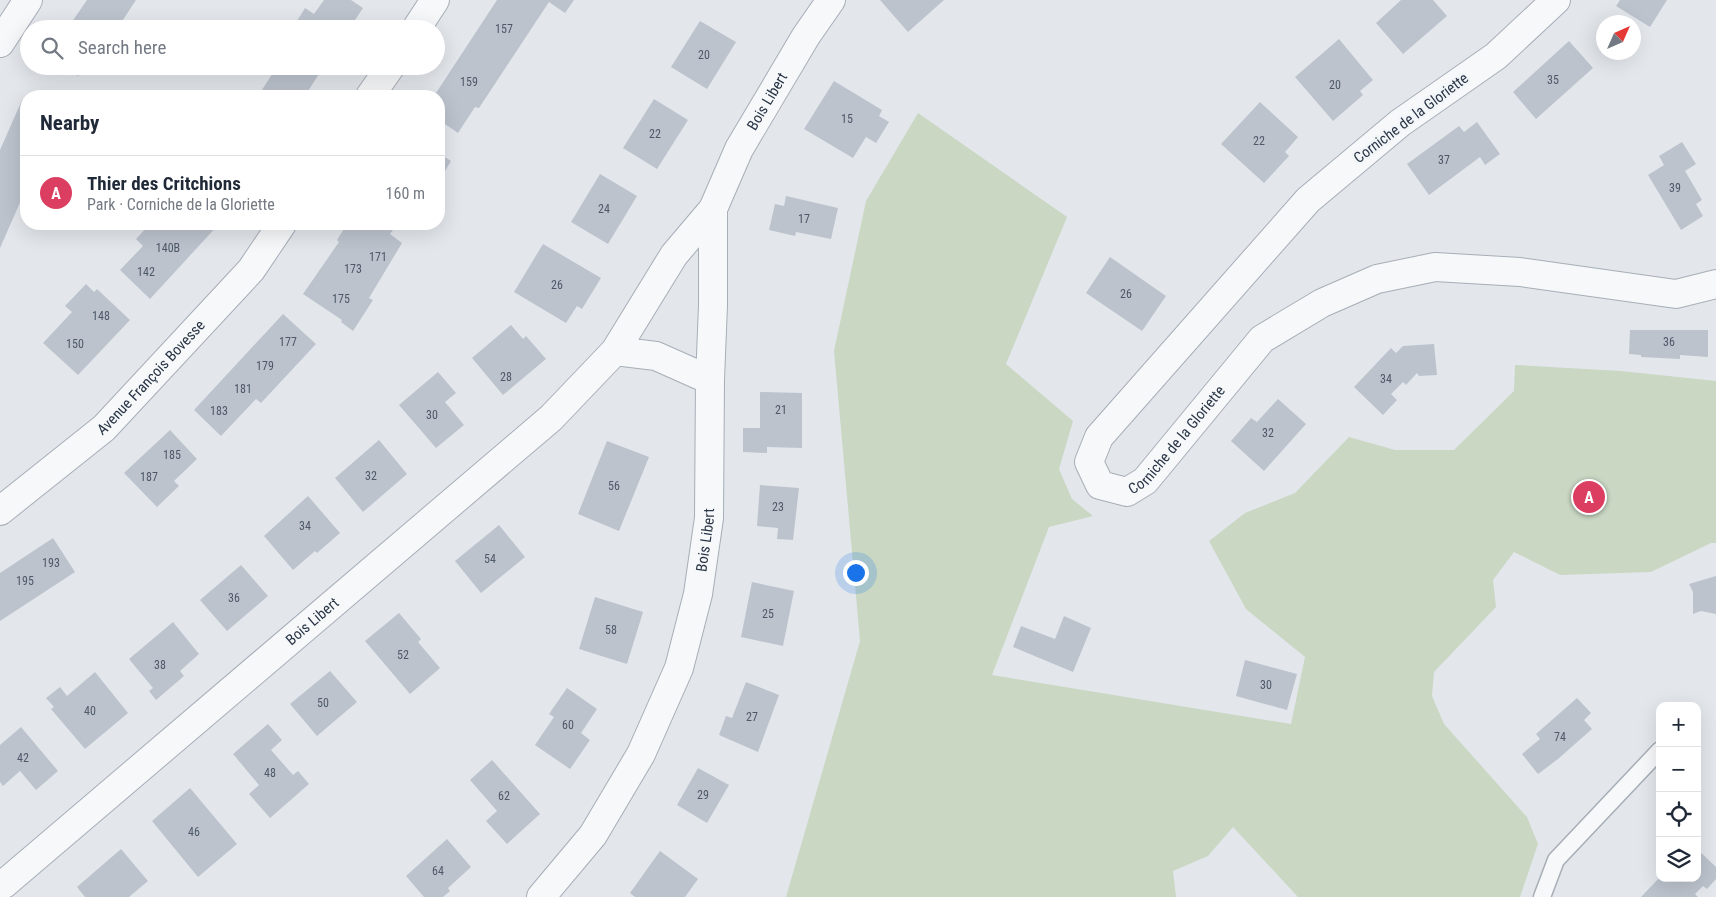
<!DOCTYPE html>
<html lang="en">
<head>
<meta charset="utf-8">
<style>
	:root { --surface:#fff; --page:#f2f2f3; --text:#1f2937; --muted:#747a83; --line:#e0e1e3; --accent:#db3e60 }
	body { margin:0; font-family:"Roboto Condensed",sans-serif; background:var(--page); color:var(--text) }
	.controls { position:absolute; right:15px; bottom:15px; display:grid; overflow:hidden; border-radius:10px; box-shadow:0 5px 20px #0002 }
	.controls button { width:45px; height:45px; display:grid; place-items:center; padding:0; border:0; border-bottom:1px solid var(--line); background:var(--surface); color:var(--text); font:25px sans-serif }
	.compass { position:absolute; left:1596px; top:15px; width:45px; height:45px; border-radius:50%; background:var(--surface); box-shadow:0 5px 20px #0002; rotate:45deg }
	.you { position:absolute; left:855px; top:572px; width:18px; height:18px; margin:-12px; border:4px solid #fff; border-radius:50%; background:#1a73e8; box-shadow:0 0 0 8px #1a73e833 }
	.badge { display:grid; place-items:center; width:32px; height:32px; border-radius:50%; background:var(--accent); color:#fff; font-size:16px; font-weight:700 }
	.pin { position:absolute; translate:-50% -50%; border:2px solid #fff; box-shadow:0 1px 5px #0006 }
	.list { margin:0; padding:0; list-style:none }
	h2 { display:flex; justify-content:space-between; align-items:center; height:65px; margin:0; padding:0 20px; font-size:21px }
	h2 small { font-size:16px; font-weight:400; color:var(--muted) }
	.list li { display:grid; grid-template-columns:32px 1fr auto; gap:15px; align-items:center; box-sizing:border-box; height:75px; padding:0 20px; border-top:1px solid var(--line) }
	.list b { display:block; font-size:19px; white-space:nowrap }
	.list p { margin:0; font-size:16px; white-space:nowrap; color:var(--muted) }
	.list em { font-size:16px; font-style:normal; color:var(--muted) }
	.icon { flex:none; width:28px; height:28px; fill:none; stroke:currentColor; stroke-width:2; stroke-linecap:round; stroke-linejoin:round }
	.map { position:relative; flex:none; width:1716px; height:897px; overflow:hidden }
	.search { position:absolute; background:var(--surface); box-shadow:0 5px 20px #0002; left:20px; top:20px; width:425px; height:55px; display:flex; align-items:center; gap:12px; box-sizing:border-box; padding:0 18px; border-radius:28px; color:var(--muted); font-size:19px }
	.panel { position:absolute; background:var(--surface); box-shadow:0 5px 20px #0002; left:20px; top:90px; width:425px; height:140px; border-radius:20px }
	.map>svg:first-child { display:block }
</style>
</head>
<body>
<div class="map">
<svg width="1716" height="897" viewBox="0 0 1716 897">
	<rect width="100%" height="100%" fill="#e3e7ec"/>
	<path fill="#c9d7c3" d="M918,113L1067,217L1006,364L1073,421L1059,469L1072,499L1093,516L1049,527L992,675L1291,724L1305,657L1246,609L1209,541L1245,513L1295,493L1349,437L1395,450H1454L1514,391L1515,365L1621,371L1716,381V543H1711L1651,572L1560,575L1514,552L1493,580L1496,607L1434,672L1432,696L1444,724L1527,817L1538,844L1520,897H1298L1233,827L1208,856L1173,871L1176,897H786L860,641L834,351L866,201Z"/>
	<path fill="#bcc3cd" d="M87,0H136L117,29H67Z
		M324,0H351L363,8L349,29H292L305,8L314,14Z
		M497,0H574L565,13L549,2L479,108L475,107L458,133L439,120V96H434Z
		M880,0H944L908,32Z
		M1401,0H1433L1447,16L1403,54L1376,23Z
		M1620,0H1667L1650,27L1616,6Z
		M700,21L736,42L707,89L671,67Z
		M1339,39L1373,80L1360,91L1363,95L1333,121L1295,77Z
		M1569,41L1593,68L1536,119L1513,92Z
		M63,66H85L78,76Z
		M280,66H324L305,96H260V93L276,68Z
		M834,81L882,110L879,116L889,122L876,143L866,137L853,158L804,129Z
		M654,99L688,120L657,169L623,148Z
		M22,100L26,102V189L0,248V150Z
		M1260,102L1298,137L1285,152L1289,156L1264,183L1221,144Z
		M1477,122L1500,154L1485,165L1480,157L1429,195L1407,164L1459,126L1464,132Z
		M1682,142L1696,164L1685,171L1702,200L1696,204L1703,216L1681,230L1648,175L1664,165L1659,156Z
		M439,153L451,161L439,181Z
		M600,174L637,196L608,244L571,222Z
		M786,196L838,208L831,239L796,232L795,236L769,230L775,204L784,206Z
		M150,224H219L150,299L120,270L143,246L136,239Z
		M347,224H397L390,234L402,243L369,298L373,300L353,331L341,322L342,320L303,294L339,242L337,240Z
		M543,244L601,278L582,309L577,306L566,323L514,292Z
		M1110,257L1166,296L1142,331L1086,293Z
		M86,284L94,292L97,289L130,320L78,375L43,343L72,312L65,306Z
		M283,314L316,344L261,403L256,399L221,436L194,410Z
		M511,325L523,339L526,336L546,359L503,395L472,358Z
		M1630,330H1708V357L1680,355V359L1641,357V355L1629,354Z
		M1434,344L1437,375L1419,376L1417,373L1406,385L1403,382L1391,394L1397,400L1383,415L1354,387L1391,348L1396,353L1403,346Z
		M438,372L456,393L445,402L464,425L436,448L399,405Z
		M760,392L802,393V448L767,447V453L743,452V428H760Z
		M1278,399L1306,424L1264,471L1231,441L1251,418L1257,422Z
		M170,430L197,459L174,481L179,486L157,507L124,473Z
		M379,440L407,474L363,512L335,478Z
		M607,441L649,457L619,531L578,514Z
		M760,485L799,488L793,540L777,539L778,528L757,526Z
		M308,496L340,533L317,553L315,551L293,570L264,536Z
		M499,525L525,557L481,593L455,561Z
		M53,538L75,572L0,621V573Z
		M241,565L268,596L227,631L200,600Z
		M1716,576V614L1701,611L1693,614V592L1689,584Z
		M752,582L794,591L783,646L741,637Z
		M595,597L643,612L627,664L579,649Z
		M399,613L421,639L418,642L440,668L410,694L365,641Z
		M1064,616L1091,628L1073,672L1013,647L1021,626L1055,639Z
		M173,622L199,654L180,671L184,676L156,700L149,691L153,688L129,659Z
		M1245,660L1297,674L1287,710L1236,696Z
		M330,671L357,702L317,736L290,704Z
		M95,672L128,713L85,749L51,709L54,707L46,698L60,687L67,696Z
		M746,682L779,695L758,752L719,735L726,716L732,718Z
		M567,688L597,709L581,733L590,740L570,769L535,745L554,717L549,714Z
		M1577,698L1591,713L1584,720L1592,729L1558,759L1538,774L1522,754L1540,739L1536,734Z
		M268,724L282,740L271,750L293,775L298,771L309,784L270,818L249,794L259,785L233,754Z
		M21,727L58,771L36,790L20,771L3,786L0,782V745Z
		M492,760L540,814L507,844L486,821L497,811L470,780Z
		M698,768L729,785L707,823L677,805Z
		M190,788L237,844L198,877L152,821Z
		M447,839L471,867L448,888L450,891L443,897H424L406,876Z
		M121,849L148,881L129,897H85L77,887Z
		M1697,849L1716,867V879L1707,889L1703,886L1695,894L1698,897H1641L1660,877L1697,878Z
		M660,851L698,879L685,897H635L630,893Z"/>
	<g fill="none" stroke-linecap="round" stroke-linejoin="round">
		<defs>
			<path id="service" d="M1542,897L1556,860L1660,750"/>
			<g id="minor">
				<path id="s1" d="M1556,0L1496,56L1400,123L1308,200L1099,437L1089,462L1100,485L1127,492L1145,481L1262,339L1322,303L1377,279L1435,267L1520,272L1676,294L1716,284"/>
				<path d="M416,29L435,0"/>
				<path d="M0,43L28,0"/>
				<path d="M370,96L391,66"/>
				<path d="M615,351L656,356L710,380"/>
				<path id="s2" d="M0,511L104,428L251,270L282,224"/>
				<path id="s3" d="M4,884L551,418L615,351L674,255L713,209L739,149L806,36L831,0"/>
				<path id="s4" d="M541,897L593,835L641,754L679,668L698,594L709,518L710,380L713,305V209"/>
			</g>
		</defs>
		<use href="#service" stroke="#a7aeb7" stroke-width="19"/>
		<use href="#minor" stroke="#a7aeb7" stroke-width="30"/>
		<use href="#service" stroke="#f6f8fa" stroke-width="16"/>
		<use href="#minor" stroke="#f6f8fa" stroke-width="28"/>
	</g>
	<g text-anchor="middle" dominant-baseline="central" stroke-width="5" stroke-linejoin="round" paint-order="stroke">
		<g font-size="12" fill="#4e5868">
			<text x="504" y="29">157</text>
			<text x="704" y="55">20</text>
			<text x="1553" y="80">35</text>
			<text x="469" y="82">159</text>
			<text x="1335" y="85">20</text>
			<text x="847" y="119">15</text>
			<text x="655" y="134">22</text>
			<text x="1259" y="141">22</text>
			<text x="1444" y="160">37</text>
			<text x="1675" y="188">39</text>
			<text x="604" y="209">24</text>
			<text x="804" y="219">17</text>
			<text x="168" y="248">140B</text>
			<text x="378" y="257">171</text>
			<text x="353" y="269">173</text>
			<text x="146" y="272">142</text>
			<text x="557" y="285">26</text>
			<text x="1126" y="294">26</text>
			<text x="341" y="299">175</text>
			<text x="101" y="316">148</text>
			<text x="288" y="342">177</text>
			<text x="1669" y="342">36</text>
			<text x="75" y="344">150</text>
			<text x="265" y="366">179</text>
			<text x="506" y="377">28</text>
			<text x="1386" y="379">34</text>
			<text x="243" y="389">181</text>
			<text x="781" y="410">21</text>
			<text x="219" y="411">183</text>
			<text x="432" y="415">30</text>
			<text x="1268" y="433">32</text>
			<text x="172" y="455">185</text>
			<text x="371" y="476">32</text>
			<text x="149" y="477">187</text>
			<text x="614" y="486">56</text>
			<text x="778" y="507">23</text>
			<text x="305" y="526">34</text>
			<text x="490" y="559">54</text>
			<text x="51" y="563">193</text>
			<text x="25" y="581">195</text>
			<text x="234" y="598">36</text>
			<text x="768" y="614">25</text>
			<text x="611" y="630">58</text>
			<text x="403" y="655">52</text>
			<text x="160" y="665">38</text>
			<text x="1266" y="685">30</text>
			<text x="323" y="703">50</text>
			<text x="90" y="711">40</text>
			<text x="752" y="717">27</text>
			<text x="568" y="725">60</text>
			<text x="1560" y="737">74</text>
			<text x="23" y="758">42</text>
			<text x="270" y="773">48</text>
			<text x="703" y="795">29</text>
			<text x="504" y="796">62</text>
			<text x="194" y="832">46</text>
			<text x="438" y="871">64</text>
		</g>
		<g font-size="15" fill="#293546" stroke="#f3f6f9">
			<text stroke="none"><textPath href="#s3" startOffset="1105">Bois Libert</textPath></text>
			<text transform="translate(1411 118) rotate(-37)">Corniche de la Gloriette</text>
			<text stroke="none"><textPath href="#s2" startOffset="202">Avenue François Bovesse</textPath></text>
			<text stroke="none"><textPath href="#s1" startOffset="788">Corniche de la Gloriette</textPath></text>
			<text stroke="none"><textPath href="#s4" startOffset="400">Bois Libert</textPath></text>
			<text stroke="none"><textPath href="#s3" startOffset="405">Bois Libert</textPath></text>
		</g>
	</g>
</svg>
<div class="controls">
<button>+</button>
<button>−</button>
<button><svg class="icon" aria-label="locate" viewBox="0 0 24 24"><circle cx="12" cy="12" r="6"/><path d="M12 2v4M12 18v4M2 12h4M18 12h4"/></svg></button>
<button><svg class="icon" aria-label="layers" viewBox="0 0 24 24"><path d="M12 4l9 5-9 5-9-5zM3 14l9 5 9-5"/></svg></button>
</div>
<svg class="compass" viewBox="-18 -18 36 36"><path d="M0-13l5 13h-10z" fill="#e53935"/><path d="M0 13l5-13h-10z" fill="#747a83"/></svg>
<div class="you"></div>
<div class="pin badge" style="left:1589px;top:497px">A</div>
<div class="search"><svg class="icon" aria-label="search" viewBox="0 0 24 24"><circle cx="10" cy="10" r="6"/><path d="M15 15l6 6"/></svg>Search here</div>
<section class="panel">
<h2>Nearby<small></small></h2>
<ul class="list">
<li><span class="badge">A</span><div><b>Thier des Critchions</b><p>Park · Corniche de la Gloriette</p></div><em>160 m</em></li>
</ul>
</section>
</div>
</body>
</html>
